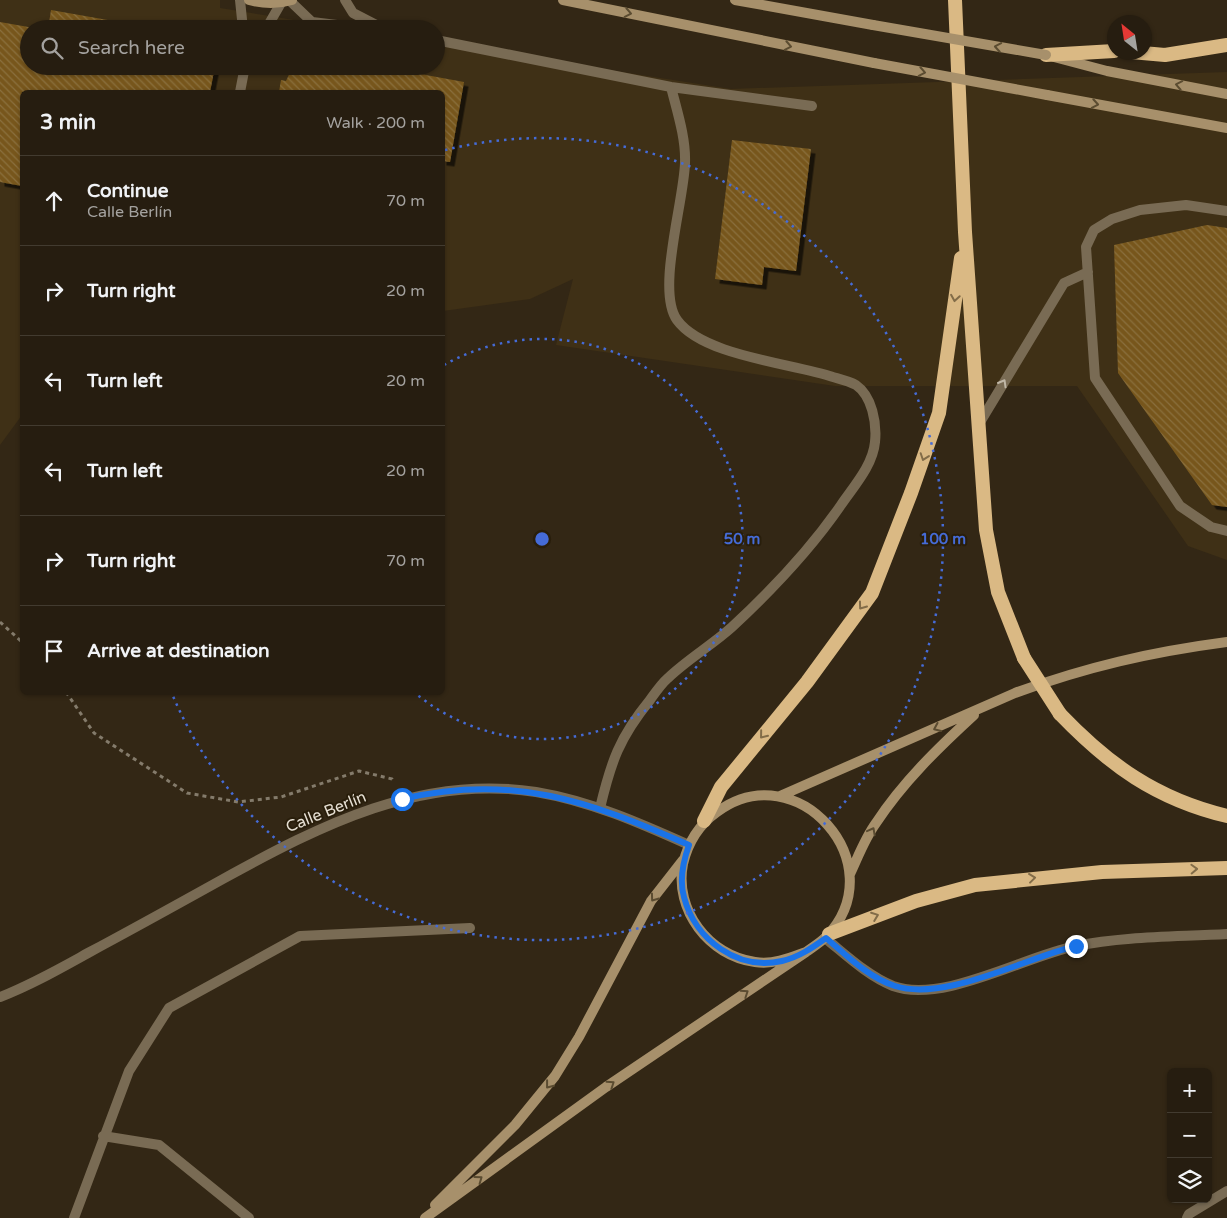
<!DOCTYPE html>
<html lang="en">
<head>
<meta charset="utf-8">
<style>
	:root { --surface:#261d10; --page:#2e2619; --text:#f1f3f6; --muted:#a4a29f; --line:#423b30 }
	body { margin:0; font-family:"Varela Round",sans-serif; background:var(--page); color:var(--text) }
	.controls { position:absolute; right:15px; bottom:15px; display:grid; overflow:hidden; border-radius:8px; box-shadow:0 1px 4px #0004 }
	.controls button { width:45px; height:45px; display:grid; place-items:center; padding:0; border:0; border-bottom:1px solid var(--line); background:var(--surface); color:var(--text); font:25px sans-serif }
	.compass { position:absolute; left:1107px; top:15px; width:45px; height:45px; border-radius:50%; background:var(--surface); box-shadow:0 1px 4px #0004; rotate:330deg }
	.stop { position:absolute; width:15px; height:15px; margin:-11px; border:4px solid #1a73e8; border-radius:50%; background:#fff }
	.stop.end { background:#1a73e8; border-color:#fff; box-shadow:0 1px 5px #0008 }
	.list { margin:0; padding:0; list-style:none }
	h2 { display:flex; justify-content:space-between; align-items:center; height:65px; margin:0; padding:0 20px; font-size:21px }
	h2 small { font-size:16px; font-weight:400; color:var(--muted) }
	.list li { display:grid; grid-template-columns:32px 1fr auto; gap:15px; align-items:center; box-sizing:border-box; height:90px; padding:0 20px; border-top:1px solid var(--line) }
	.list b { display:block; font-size:19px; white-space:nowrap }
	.list p { margin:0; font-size:16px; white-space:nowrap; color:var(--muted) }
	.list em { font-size:16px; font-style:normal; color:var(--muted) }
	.icon { flex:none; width:28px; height:28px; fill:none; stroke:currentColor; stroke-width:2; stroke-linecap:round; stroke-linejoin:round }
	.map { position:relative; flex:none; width:1227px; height:1218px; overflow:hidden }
	.search { position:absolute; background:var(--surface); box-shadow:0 1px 4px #0004; left:20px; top:20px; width:425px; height:55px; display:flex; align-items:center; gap:12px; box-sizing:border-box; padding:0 18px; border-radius:28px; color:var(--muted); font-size:19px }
	.panel { position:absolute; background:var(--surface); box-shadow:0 1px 4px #0004; left:20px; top:90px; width:425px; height:605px; border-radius:8px }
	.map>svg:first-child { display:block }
</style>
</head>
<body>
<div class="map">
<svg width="1227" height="1218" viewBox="0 0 1227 1218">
	<defs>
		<pattern id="building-back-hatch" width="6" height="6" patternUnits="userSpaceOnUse" patternTransform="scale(1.25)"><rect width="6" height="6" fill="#77571d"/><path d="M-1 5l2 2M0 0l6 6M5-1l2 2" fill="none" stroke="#8a6f3d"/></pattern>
		<filter id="shadow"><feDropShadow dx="4.5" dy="4.5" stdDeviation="0" flood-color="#0009"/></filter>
	</defs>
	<rect width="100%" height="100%" fill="#332715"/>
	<path fill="#3f3016" d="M0,0H220V8L349,29H29V66H436V43L731,89L1227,72V560L1188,546L1077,386H835L556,345L573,279L530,299L443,311L442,92H22V415L0,445Z"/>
	<path fill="url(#building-back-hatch)" filter="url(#shadow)" d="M51,10L136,25L151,29H48Z
		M0,22L34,28L29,29V66H215L210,92H22V186L0,182Z
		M293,66H377L464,82L450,162L442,161V92H279L281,80L286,81Z
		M732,140L811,149L796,271L764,267L762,285L715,279Z
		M1207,225L1227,228V507L1212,505L1118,373L1114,245Z"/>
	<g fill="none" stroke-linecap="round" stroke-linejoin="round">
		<path stroke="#847b6b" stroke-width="3" stroke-dasharray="4 4" stroke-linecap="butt" d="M0,622L22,642
			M66,692L94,733L187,793L238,802L281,797L359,771L392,779L394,783"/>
		<path stroke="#796b54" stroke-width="10" d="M240,0L243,29
			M345,0L353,13L384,29
			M290,1L312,22L370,29
			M266,29L281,3
			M436,40L671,87L812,106
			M240,92L245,66
			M1227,211L1186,205L1140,210L1112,219L1094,230L1086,247L1095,378L1180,506L1211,527L1227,531
			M979,424L1064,283L1088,272
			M600,808C611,762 619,738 650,700C655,693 661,684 668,678C688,659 712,645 732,627C773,589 810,550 841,505C854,486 873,465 875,442C877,423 872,396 856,385C849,381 840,379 833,377C791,363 703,356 677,320C656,291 684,201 685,163C686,138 677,111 671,87
			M825,938C846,955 868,976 893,986C943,1004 1025,956 1076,946C1125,936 1177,937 1227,934
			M103,1136L159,1145L249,1218
			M74,1218L129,1071L169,1008L300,936L470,928"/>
		<path stroke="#796b54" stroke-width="10" d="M0,997C31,985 59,969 88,953C133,929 178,904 223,879C321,825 421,774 536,792C590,801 640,823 689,845
			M1187,1218L1189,1214L1227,1191"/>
		<path stroke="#a7906b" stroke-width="10" d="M249,0C264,4 278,4 292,0
			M563,0L874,63
			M735,0L873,25
			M1054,57L1107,71L1227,94
			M1047,95L1227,128
			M780,796L1015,693C1086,667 1151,652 1227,642
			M850,874C858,857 865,838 876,823C903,782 938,748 974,715
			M435,1205L515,1125L555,1076L579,1037L651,901L683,860
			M425,1218L606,1087L806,952C813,947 821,942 827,936C895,864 797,753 717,812C700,824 688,842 683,864C674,910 709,956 755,962C773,965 790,958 806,952"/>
		<path stroke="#dab984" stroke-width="14" d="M955,0L965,232L986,530L998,592L1024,658
			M1131,52L1165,55L1227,45
			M1046,55L1114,51
			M1060,714C1109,765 1156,799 1227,816
			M704,821L721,787L807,682L872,593L911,493L939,413L961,258
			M829,934L916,901L975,885L1102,872L1227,868"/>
		<path stroke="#a7906b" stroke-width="10" d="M873,25L1046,55
			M874,63L1047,95"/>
		<path stroke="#dab984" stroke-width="14" d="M1024,658L1060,714"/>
	</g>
	<defs><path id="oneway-chevron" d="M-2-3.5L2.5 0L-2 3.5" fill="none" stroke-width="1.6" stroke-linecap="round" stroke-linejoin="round" transform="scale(1.25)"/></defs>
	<g stroke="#5b4c31">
		<use href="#oneway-chevron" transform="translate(628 13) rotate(11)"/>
		<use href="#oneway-chevron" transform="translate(788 46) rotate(11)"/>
		<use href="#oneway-chevron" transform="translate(998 47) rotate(-170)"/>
		<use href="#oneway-chevron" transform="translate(922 72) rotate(11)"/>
		<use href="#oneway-chevron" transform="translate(1179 85) rotate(-169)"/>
		<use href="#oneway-chevron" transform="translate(1095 104) rotate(10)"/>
		<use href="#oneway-chevron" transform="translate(937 728) rotate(156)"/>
		<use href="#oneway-chevron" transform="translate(872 831) rotate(-62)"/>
		<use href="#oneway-chevron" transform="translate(654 898) rotate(126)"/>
		<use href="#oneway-chevron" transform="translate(745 993) rotate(-34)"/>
		<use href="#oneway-chevron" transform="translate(611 1084) rotate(-34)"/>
		<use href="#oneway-chevron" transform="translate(549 1085) rotate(128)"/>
		<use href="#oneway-chevron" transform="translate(479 1179) rotate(-36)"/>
	</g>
	<g stroke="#826c48">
		<use href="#oneway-chevron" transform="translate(955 298) rotate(99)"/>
		<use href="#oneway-chevron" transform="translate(924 457) rotate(109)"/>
		<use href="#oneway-chevron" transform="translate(862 606) rotate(126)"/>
		<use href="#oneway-chevron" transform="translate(763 735) rotate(129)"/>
		<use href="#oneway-chevron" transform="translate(1194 869) rotate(-2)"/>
		<use href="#oneway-chevron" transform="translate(1032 878) rotate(-7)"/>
		<use href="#oneway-chevron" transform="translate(875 916) rotate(-21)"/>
	</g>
	<use stroke="#c0b7a7" href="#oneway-chevron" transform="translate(1003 383) rotate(-60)"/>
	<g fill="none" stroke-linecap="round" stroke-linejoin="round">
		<path stroke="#1a73e8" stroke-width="6" d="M402,799C512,773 589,801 689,845C683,862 679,880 684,897C695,940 738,971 782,961C799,957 812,948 826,938C846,955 869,978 895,986C945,1002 1025,958 1076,946"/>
	</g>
	<g fill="none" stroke="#456bd7" stroke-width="2.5" stroke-dasharray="2.5 5">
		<path d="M444 365A200 200 0 1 1 415 693"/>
		<path d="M445 150A401 401 0 1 1 173 696"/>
	</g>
	<g text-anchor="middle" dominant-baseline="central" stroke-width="4" stroke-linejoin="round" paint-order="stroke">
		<g font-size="16" fill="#e7e0d4" stroke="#291e0b">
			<text transform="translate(326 812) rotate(-22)">Calle Berlín</text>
		</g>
	</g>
	<circle cx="542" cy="539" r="8" fill="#456bd7" stroke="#291e0b" stroke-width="2.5"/>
	<g font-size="15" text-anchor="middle" font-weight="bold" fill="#456bd7" stroke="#291e0b" stroke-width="4" stroke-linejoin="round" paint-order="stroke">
		<text x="742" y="544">50 m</text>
		<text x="943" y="544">100 m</text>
	</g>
</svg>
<div class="controls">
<button>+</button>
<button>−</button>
<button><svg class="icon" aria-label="layers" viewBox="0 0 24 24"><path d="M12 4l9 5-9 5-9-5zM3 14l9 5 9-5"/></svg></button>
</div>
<svg class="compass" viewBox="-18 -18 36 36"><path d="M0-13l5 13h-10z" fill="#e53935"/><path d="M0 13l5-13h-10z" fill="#a4a29f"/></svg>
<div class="stop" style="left:402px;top:799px"></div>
<div class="stop end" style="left:1076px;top:946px"></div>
<div class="search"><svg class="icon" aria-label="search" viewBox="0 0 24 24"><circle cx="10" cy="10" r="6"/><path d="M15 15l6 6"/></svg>Search here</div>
<section class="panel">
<h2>3 min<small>Walk · 200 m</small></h2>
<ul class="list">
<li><svg class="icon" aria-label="ahead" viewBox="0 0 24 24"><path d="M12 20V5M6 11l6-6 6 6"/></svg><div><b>Continue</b><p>Calle Berlín</p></div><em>70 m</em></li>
<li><svg class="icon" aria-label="right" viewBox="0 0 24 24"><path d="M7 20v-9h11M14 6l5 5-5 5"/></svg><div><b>Turn right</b></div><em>20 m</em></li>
<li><svg class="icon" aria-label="left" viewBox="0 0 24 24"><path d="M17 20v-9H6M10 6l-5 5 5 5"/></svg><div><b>Turn left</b></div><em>20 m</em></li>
<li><svg class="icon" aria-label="left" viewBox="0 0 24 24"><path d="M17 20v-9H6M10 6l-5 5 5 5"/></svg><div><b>Turn left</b></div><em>20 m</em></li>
<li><svg class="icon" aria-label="right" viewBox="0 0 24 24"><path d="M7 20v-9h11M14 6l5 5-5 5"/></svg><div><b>Turn right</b></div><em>70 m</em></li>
<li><svg class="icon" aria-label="arrive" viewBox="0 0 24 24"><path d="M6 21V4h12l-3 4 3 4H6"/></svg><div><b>Arrive at destination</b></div></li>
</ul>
</section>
</div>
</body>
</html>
